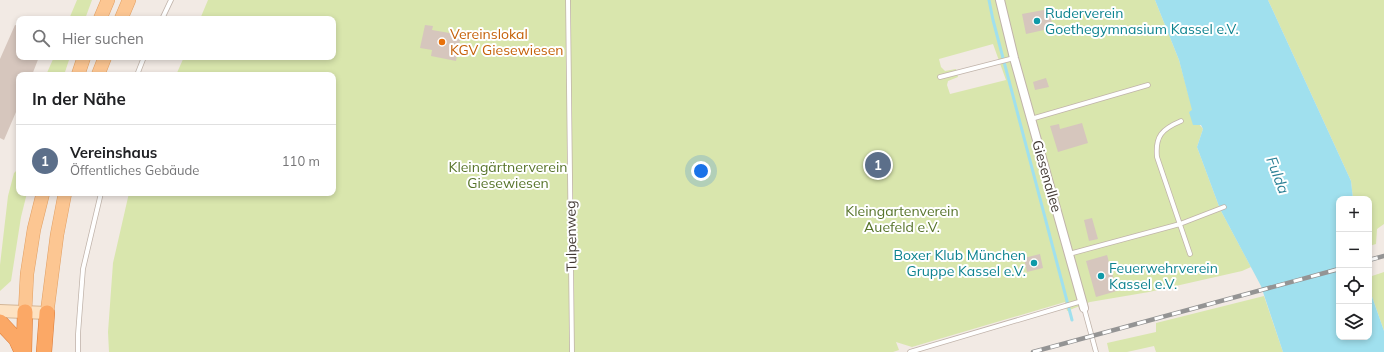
<!DOCTYPE html>
<html lang="de">
<head>
<meta charset="utf-8">
<style>
	:root { --surface:#fff; --page:#f6f6f6; --text:#202124; --muted:#757577; --line:#e0e0e0; --accent:#ea580c }
	body { margin:0; font-family:Mulish,sans-serif; background:var(--page); color:var(--text) }
	.controls { position:absolute; right:12px; bottom:12px; display:grid; overflow:hidden; border-radius:8px; box-shadow:0 2px 6px #0003 }
	.controls button { width:36px; height:36px; display:grid; place-items:center; padding:0; border:0; border-bottom:1px solid var(--line); background:var(--surface); color:var(--text); font:20px sans-serif }
	.you { position:absolute; left:701px; top:171px; width:14px; height:14px; margin:-10px; border:3px solid #fff; border-radius:50%; background:#1a73e8; box-shadow:0 0 0 6px #1a73e833 }
	.badge { display:grid; place-items:center; width:26px; height:26px; border-radius:50%; background:var(--accent); color:#fff; font-size:13px; font-weight:700 }
	.pin { position:absolute; translate:-50% -50%; border:2px solid #fff; box-shadow:0 1px 4px #0006 }
	.list { margin:0; padding:0; list-style:none }
	h2 { display:flex; justify-content:space-between; align-items:center; height:52px; margin:0; padding:0 16px; font-size:17px }
	h2 small { font-size:13px; font-weight:400; color:var(--muted) }
	.list li { display:grid; grid-template-columns:26px 1fr auto; gap:12px; align-items:center; box-sizing:border-box; height:72px; padding:0 16px; border-top:1px solid var(--line) }
	.list b { display:block; font-size:15px; white-space:nowrap }
	.list p { margin:0; font-size:13px; white-space:nowrap; color:var(--muted) }
	.list em { font-size:13px; font-style:normal; color:var(--muted) }
	.icon { flex:none; width:22px; height:22px; fill:none; stroke:currentColor; stroke-width:2; stroke-linecap:round; stroke-linejoin:round }
	.map { position:relative; flex:none; width:1384px; height:352px; overflow:hidden }
	.search { position:absolute; background:var(--surface); box-shadow:0 2px 6px #0003; left:16px; top:16px; width:320px; height:44px; display:flex; align-items:center; gap:10px; box-sizing:border-box; padding:0 14px; border-radius:8px; color:var(--muted); font-size:15px }
	.panel { position:absolute; background:var(--surface); box-shadow:0 2px 6px #0003; left:16px; top:72px; width:320px; height:124px; border-radius:8px }
	.map>svg:first-child { display:block }
</style>
</head>
<body>
<div class="map">
<svg width="1384" height="352" viewBox="0 0 1384 352">
	<rect width="100%" height="100%" fill="#f2eae4"/>
	<path fill="#d9e6ad" fill-rule="evenodd" d="M77,0H92L85,19H69Z
		M208,0H1155L1179,60L1193,111L1189,112L1203,129L1197,147L1220,209L1251,267L1242,271L1149,292L1090,302L1067,311L1065,302L912,347L896,342L899,350L893,352H109L108,332L113,263L129,193H333V75H176L184,57H333V19H200ZM993,44L1006,80L950,94L947,85L948,81L958,77L956,69L945,71L941,67L939,59Z
		M1268,0H1384V224L1377,229L1376,244L1369,246V199H1353L1351,181Z
		M54,57H70L64,75H46Z
		M19,168V193H27L21,217L11,281L0,291V265L8,196L14,173Z
		M1384,272V331L1369,288V277Z
		M1264,296L1283,352H1156L1154,346L1127,352H1109L1107,343L1156,332V323Z"/>
	<path fill="#a0e0ee" d="M1155,0H1268L1351,181L1353,199H1339V337H1369V288L1384,331V352H1283L1261,286L1220,209L1197,147L1203,129L1201,125H1193L1189,112L1192,110L1179,60Z"/>
	<g fill="none" stroke-linecap="round" stroke-linejoin="round">
		<path stroke="#a0e0ee" stroke-width="3" d="M989,0L993,20L1072,320"/>
	</g>
	<path fill="#d6c6bd" d="M1049,9L1053,28L1026,34L1022,14Z
		M15,25L19,26V57H39L32,75H19V105L4,140L0,138V59Z
		M425,25L433,26L432,30L461,35L456,61L431,56L432,50L420,48Z
		M1046,78L1049,87L1035,90L1033,82Z
		M1082,123L1088,143L1058,152L1050,126L1059,124L1060,129Z
		M883,158L885,170L873,172L871,160Z
		M1092,218L1098,239L1089,241L1084,220Z
		M1040,254L1043,268L1027,272L1024,258Z
		M1107,255L1117,291L1096,297L1086,261Z"/>
	<g fill="none" stroke-linecap="round" stroke-linejoin="round">
		<defs>
			<path id="lane" d="M568,0L572,352
				M162,19L171,0
				M137,75L144,57
				M940,77L1014,58
				M1031,119L1148,85
				M1181,121C1162,129 1155,136 1157,157L1190,254
				M1069,254L1180,224L1224,207
				M1084,308L1096,352
				M78,352V334L83,269L101,193
				M910,352L1082,301"/>
			<path id="street" d="M1000,0L1014,58L1084,308"/>
			<path id="secondary" d="M0,311L47,313"/>
			<path id="primary" d="M100,19L108,0
				M121,19L129,0
				M78,75L84,57
				M98,75L105,57
				M25,312L27,274L34,229L43,193
				M47,313L57,235L65,193"/>
			<path id="highway" d="M0,322L16,339L22,352
				M24,352L25,312
				M44,352L47,313"/>
		</defs>
		<use href="#lane" stroke="#c0b3aa" stroke-width="5.5"/>
		<use href="#street" stroke="#c0b3aa" stroke-width="10"/>
		<use href="#secondary" stroke="#d4b696" stroke-width="14"/>
		<use href="#primary" stroke="#e19f63" stroke-width="14"/>
		<use href="#highway" stroke="#da7936" stroke-width="16"/>
		<use href="#lane" stroke="#fff" stroke-width="4"/>
		<use href="#street" stroke="#fff" stroke-width="8"/>
		<use href="#secondary" stroke="#fde2c2" stroke-width="12"/>
		<use href="#primary" stroke="#fcc692" stroke-width="13"/>
		<use href="#highway" stroke="#fba866" stroke-width="15"/>
		<defs>
			<path id="rail" d="M1369,260L1384,256
				M1033,352L1339,269"/>
		</defs>
		<use href="#rail" stroke="#949494" stroke-width="4.5"/>
		<use href="#rail" stroke="#fff" stroke-width="3" stroke-dasharray="9" stroke-linecap="butt"/>
	</g>
	<g fill="#0f9aa8" stroke="#fff" stroke-width="1.5">
		<circle cx="1037" cy="21" r="4"/>
		<circle cx="1034" cy="263" r="4"/>
		<circle cx="1101" cy="276" r="4"/>
	</g>
	<circle fill="#e8710a" stroke="#fff" stroke-width="1.5" cx="442" cy="42" r="4"/>
	<g text-anchor="middle" dominant-baseline="central" stroke-width="4" stroke-linejoin="round" paint-order="stroke">
		<g font-size="14" fill="#0d838f" stroke="#fff" text-anchor="start">
			<text x="1045" y="13">Ruderverein<tspan x="1045" dy="16">Goethegymnasium Kassel e.V.</tspan></text>
			<text x="1026" y="255" text-anchor="end">Boxer Klub München<tspan x="1026" dy="16">Gruppe Kassel e.V.</tspan></text>
			<text x="1109" y="268">Feuerwehrverein<tspan x="1109" dy="16">Kassel e.V.</tspan></text>
		</g>
		<g font-size="14" fill="#c56008" stroke="#fff" text-anchor="start">
			<text x="450" y="34">Vereinslokal<tspan x="450" dy="16">KGV Giesewiesen</tspan></text>
		</g>
		<g font-size="14" fill="#567329" stroke="#fff">
			<text x="508" y="167">Kleingärtnerverein<tspan x="508" dy="16">Giesewiesen</tspan></text>
			<text x="902" y="211">Kleingartenverein<tspan x="902" dy="16">Auefeld e.V.</tspan></text>
		</g>
		<g font-size="14" fill="#433a34" stroke="#fff">
			<text transform="translate(1047 176) rotate(74)">Giesenallee</text>
			<text transform="translate(571 236) rotate(-91)">Tulpenweg</text>
		</g>
		<g font-size="15" font-style="italic" fill="#2b8095" stroke="#fff">
			<text transform="translate(1278 175) rotate(69)">Fulda</text>
		</g>
	</g>
</svg>
<div class="controls">
<button>+</button>
<button>−</button>
<button><svg class="icon" aria-label="locate" viewBox="0 0 24 24"><circle cx="12" cy="12" r="6"/><path d="M12 2v4M12 18v4M2 12h4M18 12h4"/></svg></button>
<button><svg class="icon" aria-label="layers" viewBox="0 0 24 24"><path d="M12 4l9 5-9 5-9-5zM3 14l9 5 9-5"/></svg></button>
</div>
<div class="you"></div>
<div class="pin badge" style="left:878px;top:165px;background:#5c6f8a">1</div>
<div class="search"><svg class="icon" aria-label="search" viewBox="0 0 24 24"><circle cx="10" cy="10" r="6"/><path d="M15 15l6 6"/></svg>Hier suchen</div>
<section class="panel">
<h2>In der Nähe<small></small></h2>
<ul class="list">
<li><span class="badge" style="background:#5c6f8a">1</span><div><b>Vereinshaus</b><p>Öffentliches Gebäude</p></div><em>110 m</em></li>
</ul>
</section>
</div>
</body>
</html>
